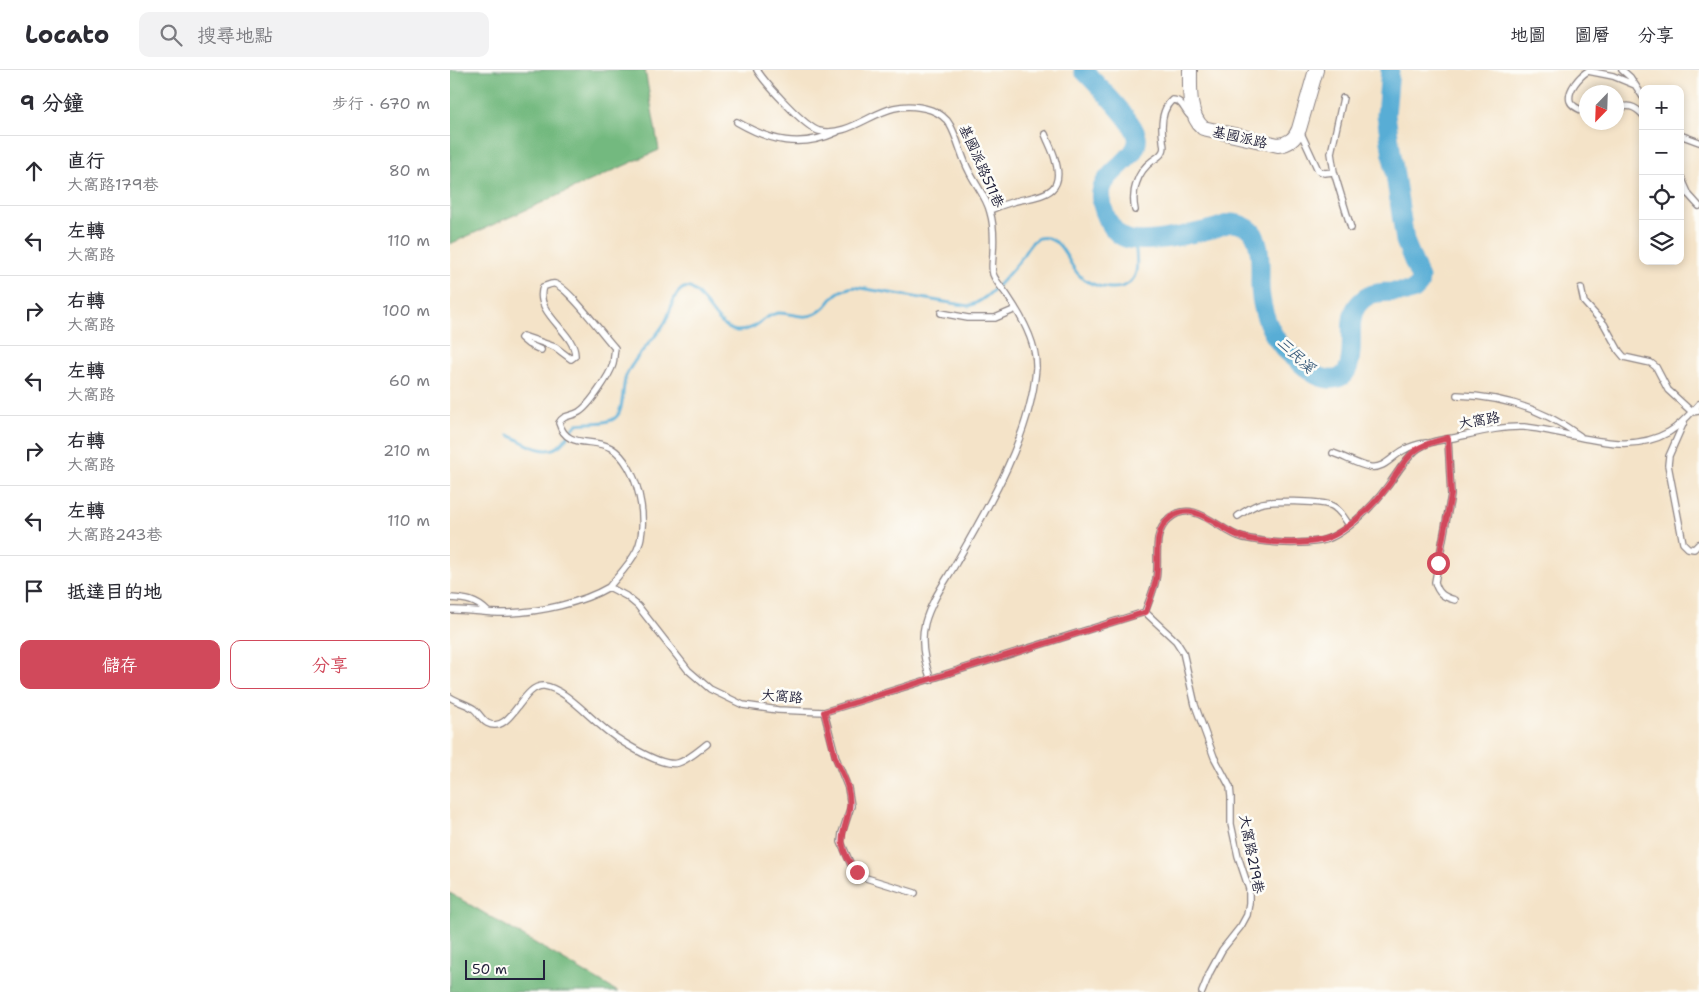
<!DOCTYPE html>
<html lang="zh-TW">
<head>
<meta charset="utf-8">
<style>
	:root { --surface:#fff; --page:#f2f2f3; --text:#2b2b33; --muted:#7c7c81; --line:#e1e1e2; --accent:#d1495b }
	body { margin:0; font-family:"Shantell Sans","LXGW WenKai TC",sans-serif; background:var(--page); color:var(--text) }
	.controls { position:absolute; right:15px; top:15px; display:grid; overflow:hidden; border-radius:10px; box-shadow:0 2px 8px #0003 }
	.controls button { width:45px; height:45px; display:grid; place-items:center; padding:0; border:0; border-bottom:1px solid var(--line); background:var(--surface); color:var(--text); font:25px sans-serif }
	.compass { position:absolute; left:1129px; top:15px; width:45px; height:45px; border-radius:50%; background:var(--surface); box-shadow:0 2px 8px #0003; rotate:203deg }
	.scale { position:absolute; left:15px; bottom:12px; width:80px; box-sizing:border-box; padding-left:5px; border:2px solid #22223b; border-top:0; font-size:14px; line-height:18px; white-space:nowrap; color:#22223b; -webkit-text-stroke:4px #fdfcf7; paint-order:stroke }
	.stop { position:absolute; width:15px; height:15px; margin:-11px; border:4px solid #d1495b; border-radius:50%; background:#fff }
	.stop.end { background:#d1495b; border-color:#fff; box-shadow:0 1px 5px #0008 }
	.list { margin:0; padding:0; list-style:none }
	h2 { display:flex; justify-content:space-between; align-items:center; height:65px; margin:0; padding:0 20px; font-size:21px }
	h2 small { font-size:16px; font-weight:400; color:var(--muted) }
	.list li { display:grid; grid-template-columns:32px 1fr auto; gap:15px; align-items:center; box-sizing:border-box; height:70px; padding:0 20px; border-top:1px solid var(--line) }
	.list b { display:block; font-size:19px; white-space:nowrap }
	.list p { margin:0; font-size:16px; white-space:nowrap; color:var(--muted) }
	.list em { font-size:16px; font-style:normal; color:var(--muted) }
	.actions { display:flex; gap:10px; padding:15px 20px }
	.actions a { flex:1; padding:11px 0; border:1px solid var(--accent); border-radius:10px; text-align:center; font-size:18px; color:var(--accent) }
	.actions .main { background:var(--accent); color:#fff }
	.icon { flex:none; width:28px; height:28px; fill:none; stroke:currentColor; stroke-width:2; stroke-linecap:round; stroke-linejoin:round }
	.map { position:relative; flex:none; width:1249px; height:922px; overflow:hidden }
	header { display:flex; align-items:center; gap:30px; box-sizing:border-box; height:70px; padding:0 25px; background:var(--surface); border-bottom:1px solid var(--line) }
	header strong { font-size:24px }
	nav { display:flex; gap:28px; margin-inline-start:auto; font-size:18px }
	.search { width:350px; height:45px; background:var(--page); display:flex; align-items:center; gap:12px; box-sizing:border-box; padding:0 18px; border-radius:10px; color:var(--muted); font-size:19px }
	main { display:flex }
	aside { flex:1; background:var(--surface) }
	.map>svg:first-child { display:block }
</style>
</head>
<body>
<header>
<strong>Locato</strong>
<div class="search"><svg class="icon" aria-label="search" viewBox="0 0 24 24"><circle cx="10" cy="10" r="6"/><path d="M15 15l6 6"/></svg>搜尋地點</div>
<nav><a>地圖</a><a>圖層</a><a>分享</a></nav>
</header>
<main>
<aside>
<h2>9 分鐘<small>步行 · 670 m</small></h2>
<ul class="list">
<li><svg class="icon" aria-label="ahead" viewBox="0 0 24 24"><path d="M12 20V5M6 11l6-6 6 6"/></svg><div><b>直行</b><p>大窩路179巷</p></div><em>80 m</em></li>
<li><svg class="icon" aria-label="left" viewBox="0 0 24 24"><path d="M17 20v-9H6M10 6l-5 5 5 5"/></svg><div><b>左轉</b><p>大窩路</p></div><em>110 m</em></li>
<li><svg class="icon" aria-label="right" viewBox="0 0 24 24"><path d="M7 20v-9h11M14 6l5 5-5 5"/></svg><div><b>右轉</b><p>大窩路</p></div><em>100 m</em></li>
<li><svg class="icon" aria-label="left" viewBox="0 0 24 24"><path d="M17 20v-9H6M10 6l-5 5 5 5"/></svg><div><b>左轉</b><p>大窩路</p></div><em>60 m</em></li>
<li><svg class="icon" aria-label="right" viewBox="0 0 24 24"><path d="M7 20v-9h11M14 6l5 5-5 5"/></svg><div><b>右轉</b><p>大窩路</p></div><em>210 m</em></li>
<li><svg class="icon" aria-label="left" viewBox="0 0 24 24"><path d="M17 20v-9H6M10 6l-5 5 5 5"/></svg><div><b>左轉</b><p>大窩路243巷</p></div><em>110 m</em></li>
<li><svg class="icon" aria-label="arrive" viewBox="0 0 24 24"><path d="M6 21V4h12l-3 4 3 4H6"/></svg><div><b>抵達目的地</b></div></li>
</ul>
<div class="actions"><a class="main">儲存</a><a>分享</a></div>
</aside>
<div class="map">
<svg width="1249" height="922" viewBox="0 0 1249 922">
	<rect width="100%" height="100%" fill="#fdfcf7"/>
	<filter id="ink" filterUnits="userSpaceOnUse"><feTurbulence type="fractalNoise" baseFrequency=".02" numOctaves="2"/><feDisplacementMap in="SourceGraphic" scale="10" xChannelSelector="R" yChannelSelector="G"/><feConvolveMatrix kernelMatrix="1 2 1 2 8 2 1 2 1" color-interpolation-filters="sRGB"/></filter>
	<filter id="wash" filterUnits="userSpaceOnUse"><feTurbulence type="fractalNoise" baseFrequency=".0096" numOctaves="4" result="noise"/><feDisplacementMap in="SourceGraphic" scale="20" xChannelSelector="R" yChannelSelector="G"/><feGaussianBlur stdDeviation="1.12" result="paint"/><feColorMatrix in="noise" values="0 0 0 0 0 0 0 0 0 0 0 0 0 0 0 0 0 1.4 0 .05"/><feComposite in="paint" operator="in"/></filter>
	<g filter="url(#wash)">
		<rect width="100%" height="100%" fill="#f4e3c8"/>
		<path fill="#73b97f" stroke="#4a6e5d" d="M0,0H195L209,80L0,174Z
			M0,823L168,922H0Z"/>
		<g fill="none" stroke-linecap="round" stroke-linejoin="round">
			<path stroke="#59add5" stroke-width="3" d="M59,365C73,372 96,388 110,375C117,369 121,360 127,354C138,352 160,355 167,346C174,339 172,316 176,306C185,285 202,273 214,254C221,244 222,223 234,218C250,212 265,260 287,261C307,261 313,245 328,243C340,242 353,250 365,244C383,236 378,221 404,217L519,236C538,230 554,209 567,194C574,186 579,171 589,168C596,166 601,169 607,173C616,181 620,195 628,204C641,219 680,227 686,202C688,192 686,181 685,171"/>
			<path stroke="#59add5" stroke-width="19" d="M633,0C646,14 684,50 687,67C691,87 654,101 651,122C649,129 653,137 655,144C658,152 665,163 673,167C691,177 746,163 766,158C771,156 776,154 781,153C788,153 800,157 804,164C811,177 810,194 810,208C809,231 816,257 831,275C835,281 842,286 847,290C857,299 866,308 879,309C909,312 899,268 902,250C903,240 909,231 918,226C926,221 948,222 959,222L964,220L969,215L970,208L955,171L936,45L940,0"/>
		</g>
	</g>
	<g filter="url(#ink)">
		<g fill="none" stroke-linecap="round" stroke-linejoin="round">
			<defs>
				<path id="service" d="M307,0C316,14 355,57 369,61C396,67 419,44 444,38C456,35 469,36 481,40C489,43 496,47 500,55C508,69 511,86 519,101C525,114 537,128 540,142C544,155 544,169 543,183C543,190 541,198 543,204C546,212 552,218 557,225C570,244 587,274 586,298C581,365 539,436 506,493C495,512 481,531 475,553C470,572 474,591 481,610
					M1172,0L1180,7L1193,27
					M1166,38C1178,35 1184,35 1193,45
					M1136,42C1131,40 1122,37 1120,31C1117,20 1130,6 1138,1L1163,6L1185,15
					M287,52C320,71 350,79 387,62
					M850,61L868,100L874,103L884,102L901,158
					M1230,65L1249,72
					M884,102L881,83L893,28
					M1230,105L1239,125L1249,136
					M540,140C547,137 555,134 562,132C588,125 617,127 605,89C603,81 598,72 595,64
					M685,140C681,122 687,102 702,91C706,88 711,86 713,81C715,77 713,74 713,70C711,56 711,40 722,30C732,30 733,38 739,45
					M1131,218L1134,232L1154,254L1169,281L1174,287L1201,293L1206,297L1218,320L1242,342L1249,341
					M491,243L518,248H545L566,239
					M91,280L78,274L71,268L73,266L105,277L121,289L125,286C126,263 83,243 93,217C97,216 101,213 105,214C119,218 153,265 165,278C164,283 164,289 163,294C160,305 139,336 129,342C121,347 114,344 109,353C117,380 143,367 161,378C188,394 200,452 187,480C180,494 169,505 159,517
					M1007,325C1053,326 1093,339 1130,366
					M1234,352L1219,386L1218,395L1233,473L1238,478L1244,479L1249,474
					M998,369L1001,425L985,512C988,524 994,527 1005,530
					M883,383C895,387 908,395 920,397C935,399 942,386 954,380C961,376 968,374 976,373
					M788,446C795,441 801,437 809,434C821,430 867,431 880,435C889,438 894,448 899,455
					M0,528C16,529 26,530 38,542
					M0,540C19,539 39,544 58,543C90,542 132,533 159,517L176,526L188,536L238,600L260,619L293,635L328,640L374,642L695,542C699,531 704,520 706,509C710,489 701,464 719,449C745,426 770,463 794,468C818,473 845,475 870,471C893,467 923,436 937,417C946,405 953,392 965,381C975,372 990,370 1003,368C1026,363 1051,356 1074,357C1121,361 1174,388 1219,362C1231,355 1240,344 1249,334
					M695,542L726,571L733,582L745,635L764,687L780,717L781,727V754L788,786L799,819V833L797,845L791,856L772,880L760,902L752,922
					M0,627C7,632 17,634 24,639C29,643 31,649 37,653C61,666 72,614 94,616C113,618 136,644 150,655C163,667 210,698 228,693C238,690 248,681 257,674
					M374,642L386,688L398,718L401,736L392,763L391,772L401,795L407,802L416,808L465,823"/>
				<path id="tertiary" d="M740,0C740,18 738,45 753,58L828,75C839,74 845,69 849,59L866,0"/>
			</defs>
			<use href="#service" stroke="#8b8282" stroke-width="8"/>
			<use href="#tertiary" stroke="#8b8282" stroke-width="16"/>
			<use href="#service" stroke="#fff" stroke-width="5.5"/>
			<use href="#tertiary" stroke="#fff" stroke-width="14"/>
		</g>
	</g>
	<g fill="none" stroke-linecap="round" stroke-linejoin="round" filter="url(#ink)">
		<path stroke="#d1495b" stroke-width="6" d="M407,802C375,764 407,755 398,719C396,708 389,698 385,687C381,672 378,657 374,642L696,542C699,531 704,520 706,509C710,489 701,463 720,448C745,428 768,460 792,467C813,473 849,475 871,470C894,465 924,435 938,416C947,404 954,389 966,380C975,373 987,371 998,368L1001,425L988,493"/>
	</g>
	<g text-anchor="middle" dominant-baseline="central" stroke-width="5" stroke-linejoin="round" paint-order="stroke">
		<g font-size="14" fill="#22223b" stroke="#fdfcf7">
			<text transform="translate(790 67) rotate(13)">基國派路</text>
			<text transform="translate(532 96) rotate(66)">基國派路511巷</text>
			<text transform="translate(1029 350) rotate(-10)">大窩路</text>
			<text transform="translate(332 626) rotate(5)">大窩路</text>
			<text transform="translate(802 784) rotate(79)">大窩路219巷</text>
		</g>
		<g font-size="15" font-style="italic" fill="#385a79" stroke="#fdfcf7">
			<text transform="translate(846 285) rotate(43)">三民溪</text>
		</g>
	</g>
</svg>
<div class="controls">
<button>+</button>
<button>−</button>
<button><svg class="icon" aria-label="locate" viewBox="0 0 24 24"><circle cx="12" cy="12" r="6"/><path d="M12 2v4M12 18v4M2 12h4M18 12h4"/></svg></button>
<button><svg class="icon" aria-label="layers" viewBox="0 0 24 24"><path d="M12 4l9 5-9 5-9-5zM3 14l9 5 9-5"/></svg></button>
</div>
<svg class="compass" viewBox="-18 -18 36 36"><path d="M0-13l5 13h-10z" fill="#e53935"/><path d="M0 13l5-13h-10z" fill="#7c7c81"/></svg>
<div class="scale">50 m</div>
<div class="stop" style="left:988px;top:493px"></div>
<div class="stop end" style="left:407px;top:802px"></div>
</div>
</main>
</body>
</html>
